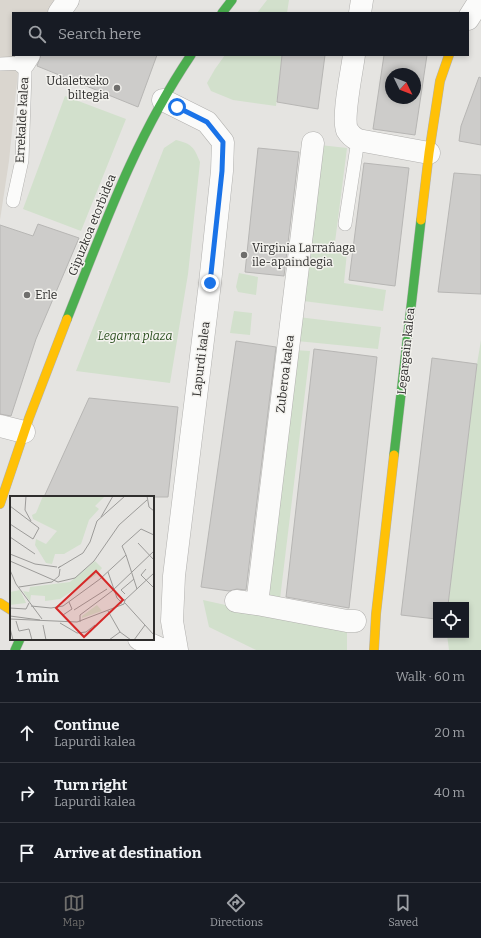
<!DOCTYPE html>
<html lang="en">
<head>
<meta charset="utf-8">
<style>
	:root { --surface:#171b24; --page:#242831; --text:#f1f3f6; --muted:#9ea1a6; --line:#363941; --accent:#6f6e6c }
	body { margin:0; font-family:Bitter,serif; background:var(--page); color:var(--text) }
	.controls { position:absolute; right:12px; bottom:12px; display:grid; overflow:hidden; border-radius:0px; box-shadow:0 2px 6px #0003 }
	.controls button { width:36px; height:36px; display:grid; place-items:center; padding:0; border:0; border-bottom:1px solid var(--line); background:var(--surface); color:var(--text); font:20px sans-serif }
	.compass { position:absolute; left:385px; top:68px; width:36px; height:36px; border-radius:50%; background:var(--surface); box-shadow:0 2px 6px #0003; rotate:133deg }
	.stop { position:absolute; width:12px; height:12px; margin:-9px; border:3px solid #1a73e8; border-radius:50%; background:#fff }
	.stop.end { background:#1a73e8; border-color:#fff; box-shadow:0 1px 4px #0008 }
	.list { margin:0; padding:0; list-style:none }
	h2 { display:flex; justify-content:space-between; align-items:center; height:52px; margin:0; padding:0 16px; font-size:17px }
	h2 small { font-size:13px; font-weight:400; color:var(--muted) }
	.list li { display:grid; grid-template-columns:26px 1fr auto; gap:12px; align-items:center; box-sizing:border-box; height:60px; padding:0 16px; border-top:1px solid var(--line) }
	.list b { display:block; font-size:15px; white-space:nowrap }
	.list p { margin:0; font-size:13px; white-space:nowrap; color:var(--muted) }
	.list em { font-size:13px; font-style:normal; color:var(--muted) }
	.icon { flex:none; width:22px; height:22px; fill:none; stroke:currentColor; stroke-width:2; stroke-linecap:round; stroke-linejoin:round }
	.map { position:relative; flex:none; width:481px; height:650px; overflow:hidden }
	.search { position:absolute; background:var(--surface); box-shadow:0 2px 6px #0003; left:12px; right:12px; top:12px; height:44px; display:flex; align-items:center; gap:10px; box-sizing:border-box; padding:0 14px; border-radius:0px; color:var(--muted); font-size:15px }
	.sheet { height:232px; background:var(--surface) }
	nav { display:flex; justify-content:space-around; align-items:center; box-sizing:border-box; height:56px; border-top:1px solid var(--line); background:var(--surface); font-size:11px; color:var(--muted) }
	nav a { display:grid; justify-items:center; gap:2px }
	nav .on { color:var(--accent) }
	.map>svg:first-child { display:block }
</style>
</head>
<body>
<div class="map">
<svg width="481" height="650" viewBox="0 0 481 650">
	<rect width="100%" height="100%" fill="#e5e4e1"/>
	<path fill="#dad6cf" d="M0,0H61L60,13H13V55H29L18,72L9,161L0,220Z"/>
	<path fill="#d2e0cc" d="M267,0H289L287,13H257Z
		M225,55H282L276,106L233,100L211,91L207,83L215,69Z
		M65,96L126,119L81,231L23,209Z
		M176,140C192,144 194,147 200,162L188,274L170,383L76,371L164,148Z
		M320,145L347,148L334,250L347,252L344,283L386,290L383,311L303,301Z
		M239,273L258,277L256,295L238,292L236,287Z
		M234,311L252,313L250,335L230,333Z
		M298,317L381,327L378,349L297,341Z
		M481,340V650H449L447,635H466V605H448L477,364Z
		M294,350L310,351L280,599L265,600Z
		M203,600L347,632V650H256L209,627Z"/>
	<path fill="#cdccca" stroke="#b7b6b4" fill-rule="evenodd" d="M41,55H157L138,107L37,66Z
		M282,55H325L318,109L277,102Z
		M384,55H427L415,135L373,129ZM391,74H415V98H391Z
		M479,77L481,78V145L459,141L461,126Z
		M258,148L299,152L284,276L245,272Z
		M364,163L409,168L395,286L349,280Z
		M454,173L481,175V294L438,292Z
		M38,224L79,238L36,339L11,416L0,414V225L33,236Z
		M236,341L276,347L246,590L237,589L229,591L201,587Z
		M314,349L377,357L349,608L286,597Z
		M432,358L477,364L448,605H436V619L401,615Z
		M89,398L178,407L168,497H44Z"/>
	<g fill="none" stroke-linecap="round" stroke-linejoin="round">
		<defs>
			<path id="lane" d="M0,64L24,63L25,73L22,160L13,201
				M345,224L358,140"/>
			<path id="street" d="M59,13L68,0
				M360,13L362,0
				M468,19L480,0
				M354,55C352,71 342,117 347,130C350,135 354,138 358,140L429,153
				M24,63L29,55
				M163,100L207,122L223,142L222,171L210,283L174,576L172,621L177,650
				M0,426L24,432
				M236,601L257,604L313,143
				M257,604L347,621H355
				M139,639L163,650"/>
			<path id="fast" d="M222,13L232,0
				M67,319C104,226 135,138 191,55
				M394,455L421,220
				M15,650L20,639"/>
			<path id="slow" d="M421,220L429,153L440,81L449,55
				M0,504L29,418L67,319
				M0,603L11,610
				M374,650L376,614L394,455"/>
		</defs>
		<use href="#lane" stroke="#b2b1af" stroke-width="14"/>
		<use href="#street" stroke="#b2b1af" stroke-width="23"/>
		<use href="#fast" stroke="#b2b1af" stroke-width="10"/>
		<use href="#slow" stroke="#b2b1af" stroke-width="10"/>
		<use href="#lane" stroke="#fbfbfa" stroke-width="13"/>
		<use href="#street" stroke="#fbfbfa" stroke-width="22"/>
		<use href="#fast" stroke="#4caf50" stroke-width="9"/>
		<use href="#slow" stroke="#ffc107" stroke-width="9"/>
	</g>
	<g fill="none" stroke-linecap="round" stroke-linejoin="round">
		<path stroke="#1a73e8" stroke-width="5" d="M177,107L207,122L223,142L222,171L210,283"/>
	</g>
	<g fill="#6f6e6c" stroke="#f3f2ee" stroke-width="1.5">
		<circle cx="117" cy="88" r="4"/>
		<circle cx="244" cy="255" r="4"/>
		<circle cx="27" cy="295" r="4"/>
	</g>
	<g text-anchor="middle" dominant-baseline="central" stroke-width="3" stroke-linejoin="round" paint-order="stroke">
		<g font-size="12" fill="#2f2e2d" stroke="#f3f2ee" text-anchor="start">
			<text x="109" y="81" text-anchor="end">Udaletxeko<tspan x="109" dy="14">biltegia</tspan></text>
			<text x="252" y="248">Virginia Larrañaga<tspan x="252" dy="14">ile-apaindegia</tspan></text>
			<text x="35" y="295">Erle</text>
		</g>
		<g font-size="12" fill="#2f2e2d" stroke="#f3f2ee">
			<text transform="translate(22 120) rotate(-87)">Errekalde kalea</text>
			<text transform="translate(92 225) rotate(-68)">Gipuzkoa etorbidea</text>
			<text transform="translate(406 351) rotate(-84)">Legargain kalea</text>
			<text transform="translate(201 359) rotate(-83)">Lapurdi kalea</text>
			<text transform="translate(285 374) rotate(-83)">Zuberoa kalea</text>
		</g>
		<g font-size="12" font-style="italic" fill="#2c5120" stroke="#f3f2ee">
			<text x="135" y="336">Legarra plaza</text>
		</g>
	</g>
	<g transform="translate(10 496)">
		<rect width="144" height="144" fill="#e5e4e1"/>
		<path d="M33,0H95L85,10L89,13L79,24L71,48L54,58H45L42,68L36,67L25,49L26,43L36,48L47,35L23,23L22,19L26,17ZM85,65L92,72L86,79L50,103L35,105V100L21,99L20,106L13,95L19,96L20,91L60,86ZM10,94L16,107L0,109V96ZM87,109L92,115L72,122V120Z" fill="#d2e0cc"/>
		<path fill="none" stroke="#99b4c5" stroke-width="2" d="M52,144H66"/>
		<path fill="none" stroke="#9c9b99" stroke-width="1" d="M16,0L15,14L21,25M137,0L139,11L144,15M0,10L29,32L23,43L0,28M91,21L103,0M0,41L25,58M128,47L144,64M0,58L25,68L47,71M116,59L127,93M0,65L48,86L65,82L84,65L109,29L137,4M51,70L48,72L73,57L80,46L87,25L115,0M136,73L131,79L144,92M0,74L6,88L32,123M98,76L107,102L110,105M9,91L42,86L49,80L50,73M115,98L111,94L124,83M115,107L144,139M111,108V104H115L144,77M21,110L41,112L53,110L90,83L116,59L112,50L131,33L144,39M0,112L16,113L19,107M64,114L97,93M98,115L110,136L121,144M53,119L62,113L59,106M0,120L30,124M0,123L67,126L114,108L115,104M6,125L9,135L19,133L22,144M70,126V119L102,95L144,55M50,127L67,137L76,136L85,129M33,129L36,144M0,132L3,144M99,144L110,136M124,144L135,129"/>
		<path fill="#d62828" fill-opacity="0.15" stroke="#d62828" stroke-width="2" d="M86,75L113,104L74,141L46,112Z"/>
		<rect width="144" height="144" fill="none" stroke="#2f2e2d" stroke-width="2"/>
	</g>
</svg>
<div class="controls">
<button><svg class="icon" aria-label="locate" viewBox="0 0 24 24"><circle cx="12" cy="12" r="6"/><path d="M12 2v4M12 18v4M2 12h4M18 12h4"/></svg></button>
</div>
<svg class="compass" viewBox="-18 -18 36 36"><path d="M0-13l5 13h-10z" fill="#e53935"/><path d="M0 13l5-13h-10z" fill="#9ea1a6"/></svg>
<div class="stop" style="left:177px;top:107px"></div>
<div class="stop end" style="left:210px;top:283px"></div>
<div class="search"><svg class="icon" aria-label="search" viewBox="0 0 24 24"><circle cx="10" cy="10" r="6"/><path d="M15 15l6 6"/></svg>Search here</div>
</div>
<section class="sheet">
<h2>1 min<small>Walk · 60 m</small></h2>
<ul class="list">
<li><svg class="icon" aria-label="ahead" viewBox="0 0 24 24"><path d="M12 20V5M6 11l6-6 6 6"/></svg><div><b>Continue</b><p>Lapurdi kalea</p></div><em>20 m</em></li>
<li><svg class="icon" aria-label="right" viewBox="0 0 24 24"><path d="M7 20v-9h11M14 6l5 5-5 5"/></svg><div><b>Turn right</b><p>Lapurdi kalea</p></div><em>40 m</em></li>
<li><svg class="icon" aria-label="arrive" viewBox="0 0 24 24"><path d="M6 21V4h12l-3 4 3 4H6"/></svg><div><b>Arrive at destination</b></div></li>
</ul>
</section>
<nav>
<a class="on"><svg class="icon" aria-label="map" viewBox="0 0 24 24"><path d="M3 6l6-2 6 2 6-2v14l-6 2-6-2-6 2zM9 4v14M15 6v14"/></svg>Map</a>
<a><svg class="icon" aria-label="directions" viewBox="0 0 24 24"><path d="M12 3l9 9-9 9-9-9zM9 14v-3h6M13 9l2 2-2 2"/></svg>Directions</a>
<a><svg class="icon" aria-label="saved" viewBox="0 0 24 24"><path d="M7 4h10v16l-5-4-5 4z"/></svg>Saved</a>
</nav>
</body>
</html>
